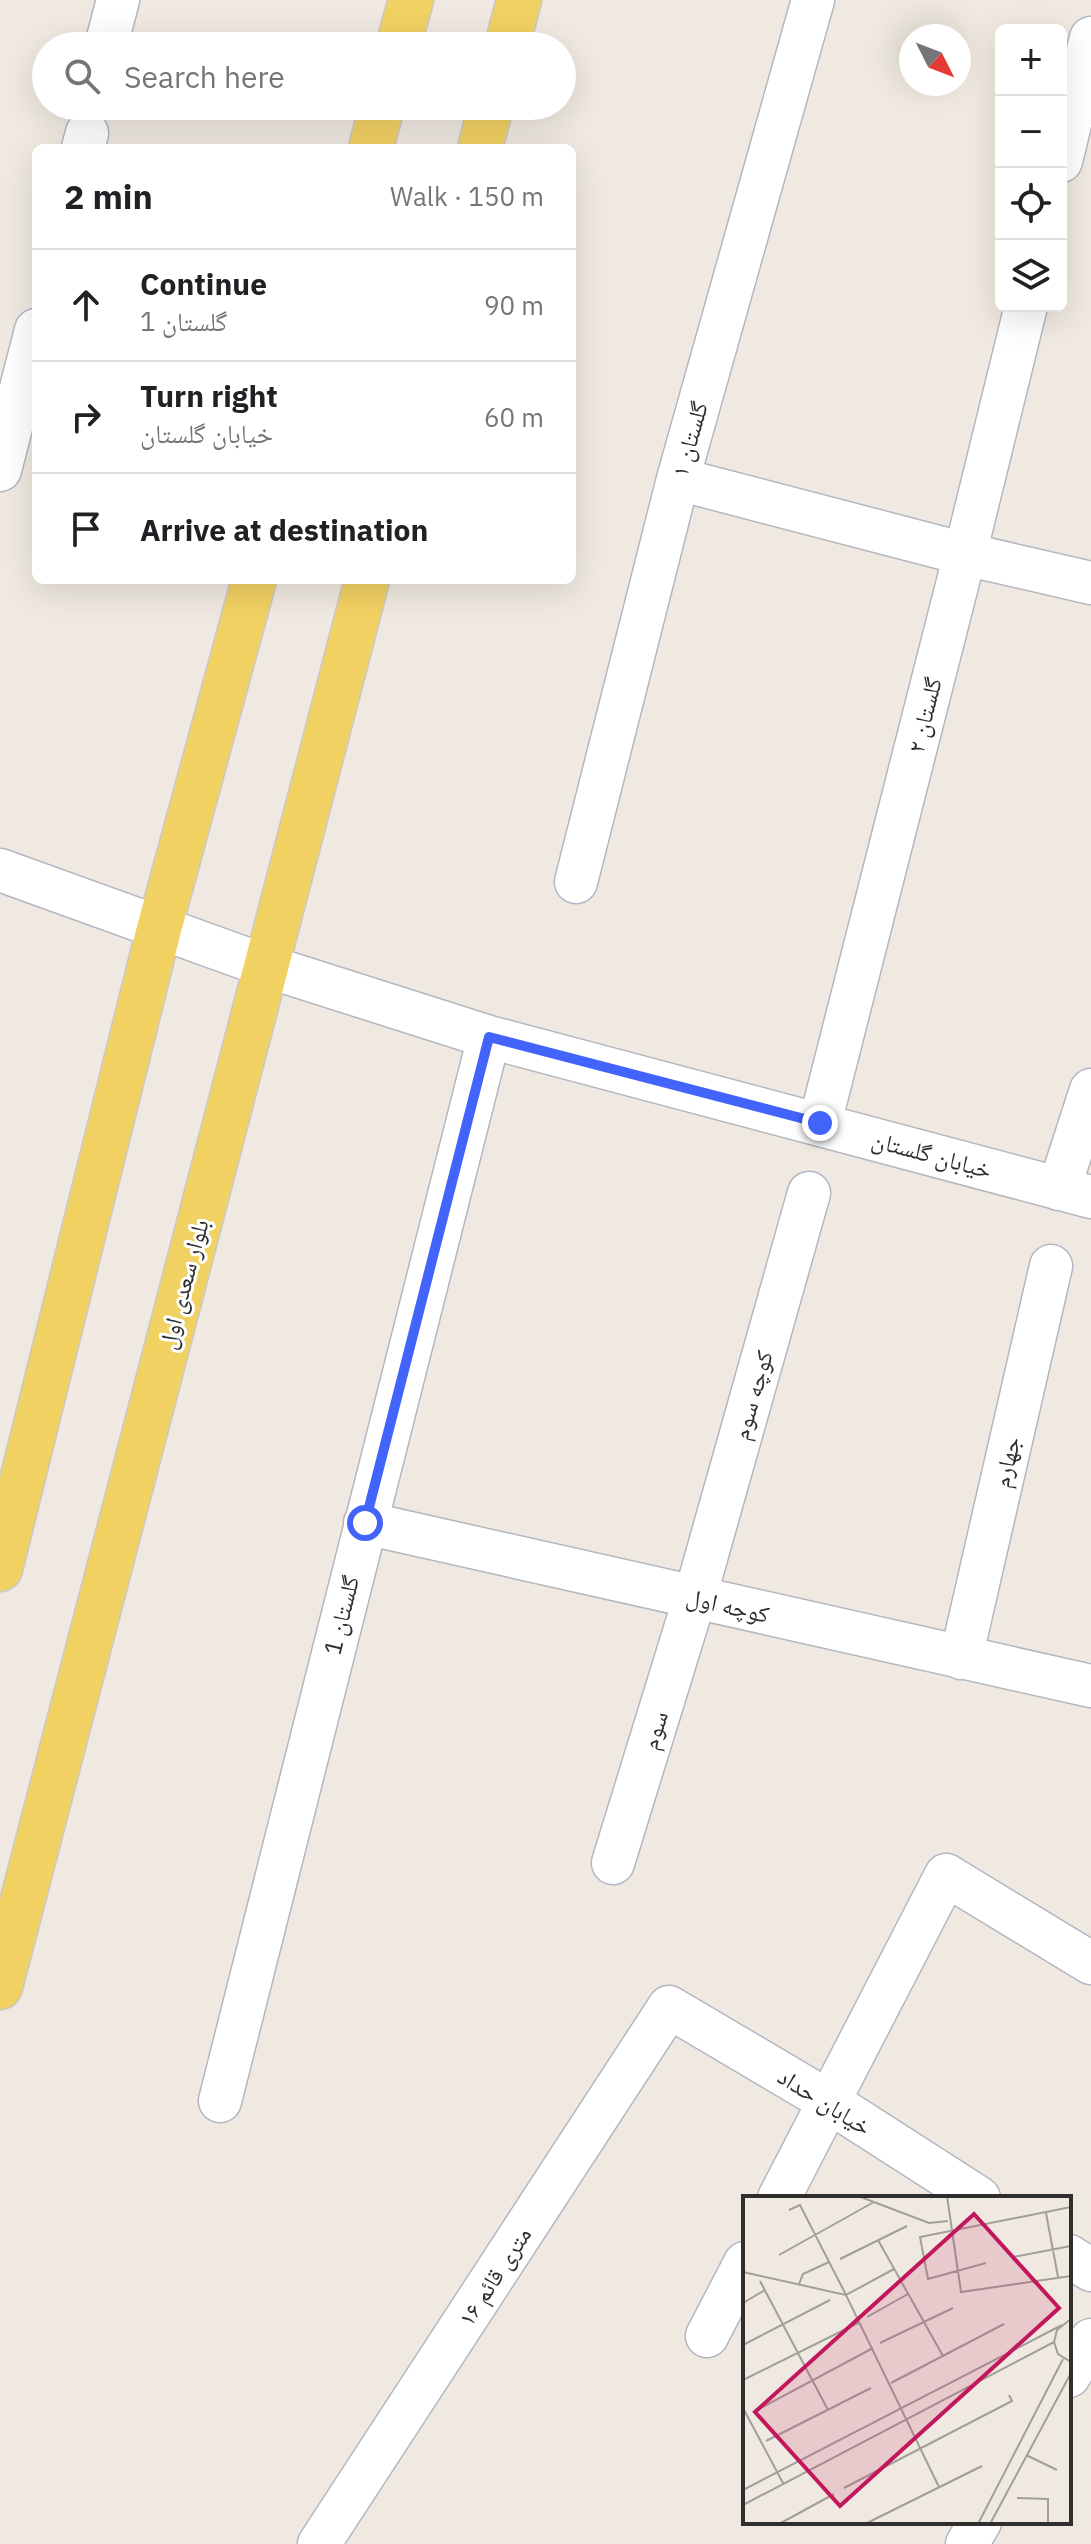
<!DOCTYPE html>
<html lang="en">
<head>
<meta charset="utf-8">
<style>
	:root { --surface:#fff; --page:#f6f6f6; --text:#202124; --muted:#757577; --line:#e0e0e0 }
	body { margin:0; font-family:"IBM Plex Sans","Noto Naskh Arabic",sans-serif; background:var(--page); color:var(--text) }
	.controls { position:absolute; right:24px; top:24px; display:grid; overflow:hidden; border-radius:12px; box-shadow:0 8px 32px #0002 }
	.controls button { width:72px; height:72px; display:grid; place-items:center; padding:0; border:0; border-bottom:2px solid var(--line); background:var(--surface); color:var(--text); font:40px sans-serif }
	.compass { position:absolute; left:899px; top:24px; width:72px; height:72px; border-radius:50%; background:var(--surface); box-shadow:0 8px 32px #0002; rotate:132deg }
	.stop { position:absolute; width:24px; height:24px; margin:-18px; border:6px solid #4264fb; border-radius:50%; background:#fff }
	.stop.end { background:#4264fb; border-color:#fff; box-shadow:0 2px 8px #0008 }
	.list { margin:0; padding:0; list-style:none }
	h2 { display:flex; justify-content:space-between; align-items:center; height:104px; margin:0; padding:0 32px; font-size:34px }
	h2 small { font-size:26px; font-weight:400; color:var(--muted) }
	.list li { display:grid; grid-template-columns:52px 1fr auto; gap:24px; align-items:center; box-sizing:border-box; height:112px; padding:0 32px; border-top:2px solid var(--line) }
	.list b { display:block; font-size:30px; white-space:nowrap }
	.list p { margin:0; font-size:26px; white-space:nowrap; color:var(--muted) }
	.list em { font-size:26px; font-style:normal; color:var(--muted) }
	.icon { flex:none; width:44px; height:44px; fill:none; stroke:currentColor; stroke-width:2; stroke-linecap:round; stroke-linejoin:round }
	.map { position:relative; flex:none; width:1091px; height:2544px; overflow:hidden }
	.search { position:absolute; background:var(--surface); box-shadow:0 8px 32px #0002; left:32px; top:32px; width:544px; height:88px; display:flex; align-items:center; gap:20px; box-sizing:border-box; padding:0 28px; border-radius:44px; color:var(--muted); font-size:30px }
	.panel { position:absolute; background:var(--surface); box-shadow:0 8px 32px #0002; left:32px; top:144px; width:544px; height:440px; border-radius:12px }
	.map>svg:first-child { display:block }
</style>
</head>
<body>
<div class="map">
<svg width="1091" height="2544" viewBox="0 0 1091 2544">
	<rect width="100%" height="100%" fill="#efe9e1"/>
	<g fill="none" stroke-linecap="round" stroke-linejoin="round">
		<defs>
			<path id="minor" d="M108,38L118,0
				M83,148L87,133
				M1061,161L1091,38
				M0,470L36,330
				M678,479L965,554L1091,583
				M0,870L266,966L489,1037L1091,1197
				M576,882L678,479L813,0
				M820,1123L965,554L1026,306
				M1059,1189L1091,1090
				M365,1523L1091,1686
				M961,1658L1051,1266
				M613,1863L695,1597L809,1193
				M220,2101L489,1037
				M779,2198L946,1875L1091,1963
				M1069,2256L1091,2270
				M707,2336L745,2263
				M1069,2376L1091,2340
				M319,2544L669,2007L828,2101L979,2198
				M967,2544L980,2522"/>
			<path id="major" d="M398,46L411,0
				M507,46L519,0
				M371,148L382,106
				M480,148L491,106
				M0,1569L159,929L254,580
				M0,1987L367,580"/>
		</defs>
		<use href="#minor" stroke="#b4b7c1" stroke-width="45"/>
		<use href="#major" stroke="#c9c9c9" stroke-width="47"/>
		<use href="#minor" stroke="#fff" stroke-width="42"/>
		<use href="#major" stroke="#f2d163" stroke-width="44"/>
	</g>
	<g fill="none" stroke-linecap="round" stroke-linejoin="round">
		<path stroke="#4264fb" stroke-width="10" d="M365,1523L489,1037L820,1123"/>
	</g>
	<g text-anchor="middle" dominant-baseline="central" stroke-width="6" stroke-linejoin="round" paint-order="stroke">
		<g font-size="24" fill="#2e2e2e" stroke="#fff">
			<text transform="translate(689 439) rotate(-74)">گلستان ۱</text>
			<text transform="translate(924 715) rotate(-76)">گلستان ۲</text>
			<text transform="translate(932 1154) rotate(15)">خیابان گلستان</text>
			<text transform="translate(183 1284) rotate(-75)">بلوار سعدی اول</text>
			<text transform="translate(752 1395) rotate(-74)">کوچه سوم</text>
			<text transform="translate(1006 1462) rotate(-77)">جهارم</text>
			<text transform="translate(728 1605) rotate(13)">کوچه اول</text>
			<text transform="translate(341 1615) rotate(-76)">گلستان 1</text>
			<text transform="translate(654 1730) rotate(-73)">سوم</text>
			<text transform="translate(825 2101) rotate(32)">خیابان حداد</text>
			<text transform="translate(494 2276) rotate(-57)">۱۶ متری قائم</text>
		</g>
	</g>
	<g transform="translate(743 2196)">
		<rect width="328" height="328" fill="#efe9e1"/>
		<path fill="none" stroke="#a29e99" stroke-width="2" d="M115,0L186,27L205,25M204,0L218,96L328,80M46,14L57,9L103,99L151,73M303,17L315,81M135,44L200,160M36,59L131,6M270,61L328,50M97,63L164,30M243,67L185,83L177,41L328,11M0,76L103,99L196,291M17,85L85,214M56,88L60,78L86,66M0,107L22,94M124,121L165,98M328,123L314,134L311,146L315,158L328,166M137,147L210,112M0,149L87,104M0,184L117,126M148,187L261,128M0,212L40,287M12,215L130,152M23,245L128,192M283,259L314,274M101,292L269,205L266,199M0,294L319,129M274,302L305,303V328M0,309L311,146M36,328L91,298M122,328L239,270M235,328L320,163M247,328L328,177"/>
		<path fill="#c2185b" fill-opacity="0.15" stroke="#c2185b" stroke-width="4" d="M231,18L316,112L97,310L12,216Z"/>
		<rect width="328" height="328" fill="none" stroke="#2e2e2e" stroke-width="4"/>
	</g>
</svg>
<div class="controls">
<button>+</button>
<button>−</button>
<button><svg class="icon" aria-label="locate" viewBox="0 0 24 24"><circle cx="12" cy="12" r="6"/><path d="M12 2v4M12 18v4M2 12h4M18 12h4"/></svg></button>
<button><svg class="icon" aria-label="layers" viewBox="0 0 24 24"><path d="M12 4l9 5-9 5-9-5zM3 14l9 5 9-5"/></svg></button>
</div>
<svg class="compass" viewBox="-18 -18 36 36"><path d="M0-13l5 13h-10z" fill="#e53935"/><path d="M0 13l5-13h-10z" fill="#757577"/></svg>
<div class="stop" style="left:365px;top:1523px"></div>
<div class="stop end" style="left:820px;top:1123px"></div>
<div class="search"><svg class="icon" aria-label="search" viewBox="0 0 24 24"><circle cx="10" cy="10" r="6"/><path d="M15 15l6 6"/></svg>Search here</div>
<section class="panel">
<h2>2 min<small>Walk · 150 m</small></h2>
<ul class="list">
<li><svg class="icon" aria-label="ahead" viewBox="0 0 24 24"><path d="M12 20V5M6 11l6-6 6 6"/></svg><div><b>Continue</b><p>گلستان 1</p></div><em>90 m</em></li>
<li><svg class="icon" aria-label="right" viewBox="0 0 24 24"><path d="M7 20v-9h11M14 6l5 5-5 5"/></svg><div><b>Turn right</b><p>خیابان گلستان</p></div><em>60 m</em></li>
<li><svg class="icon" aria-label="arrive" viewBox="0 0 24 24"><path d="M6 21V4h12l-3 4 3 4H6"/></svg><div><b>Arrive at destination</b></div></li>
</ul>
</section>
</div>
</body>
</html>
